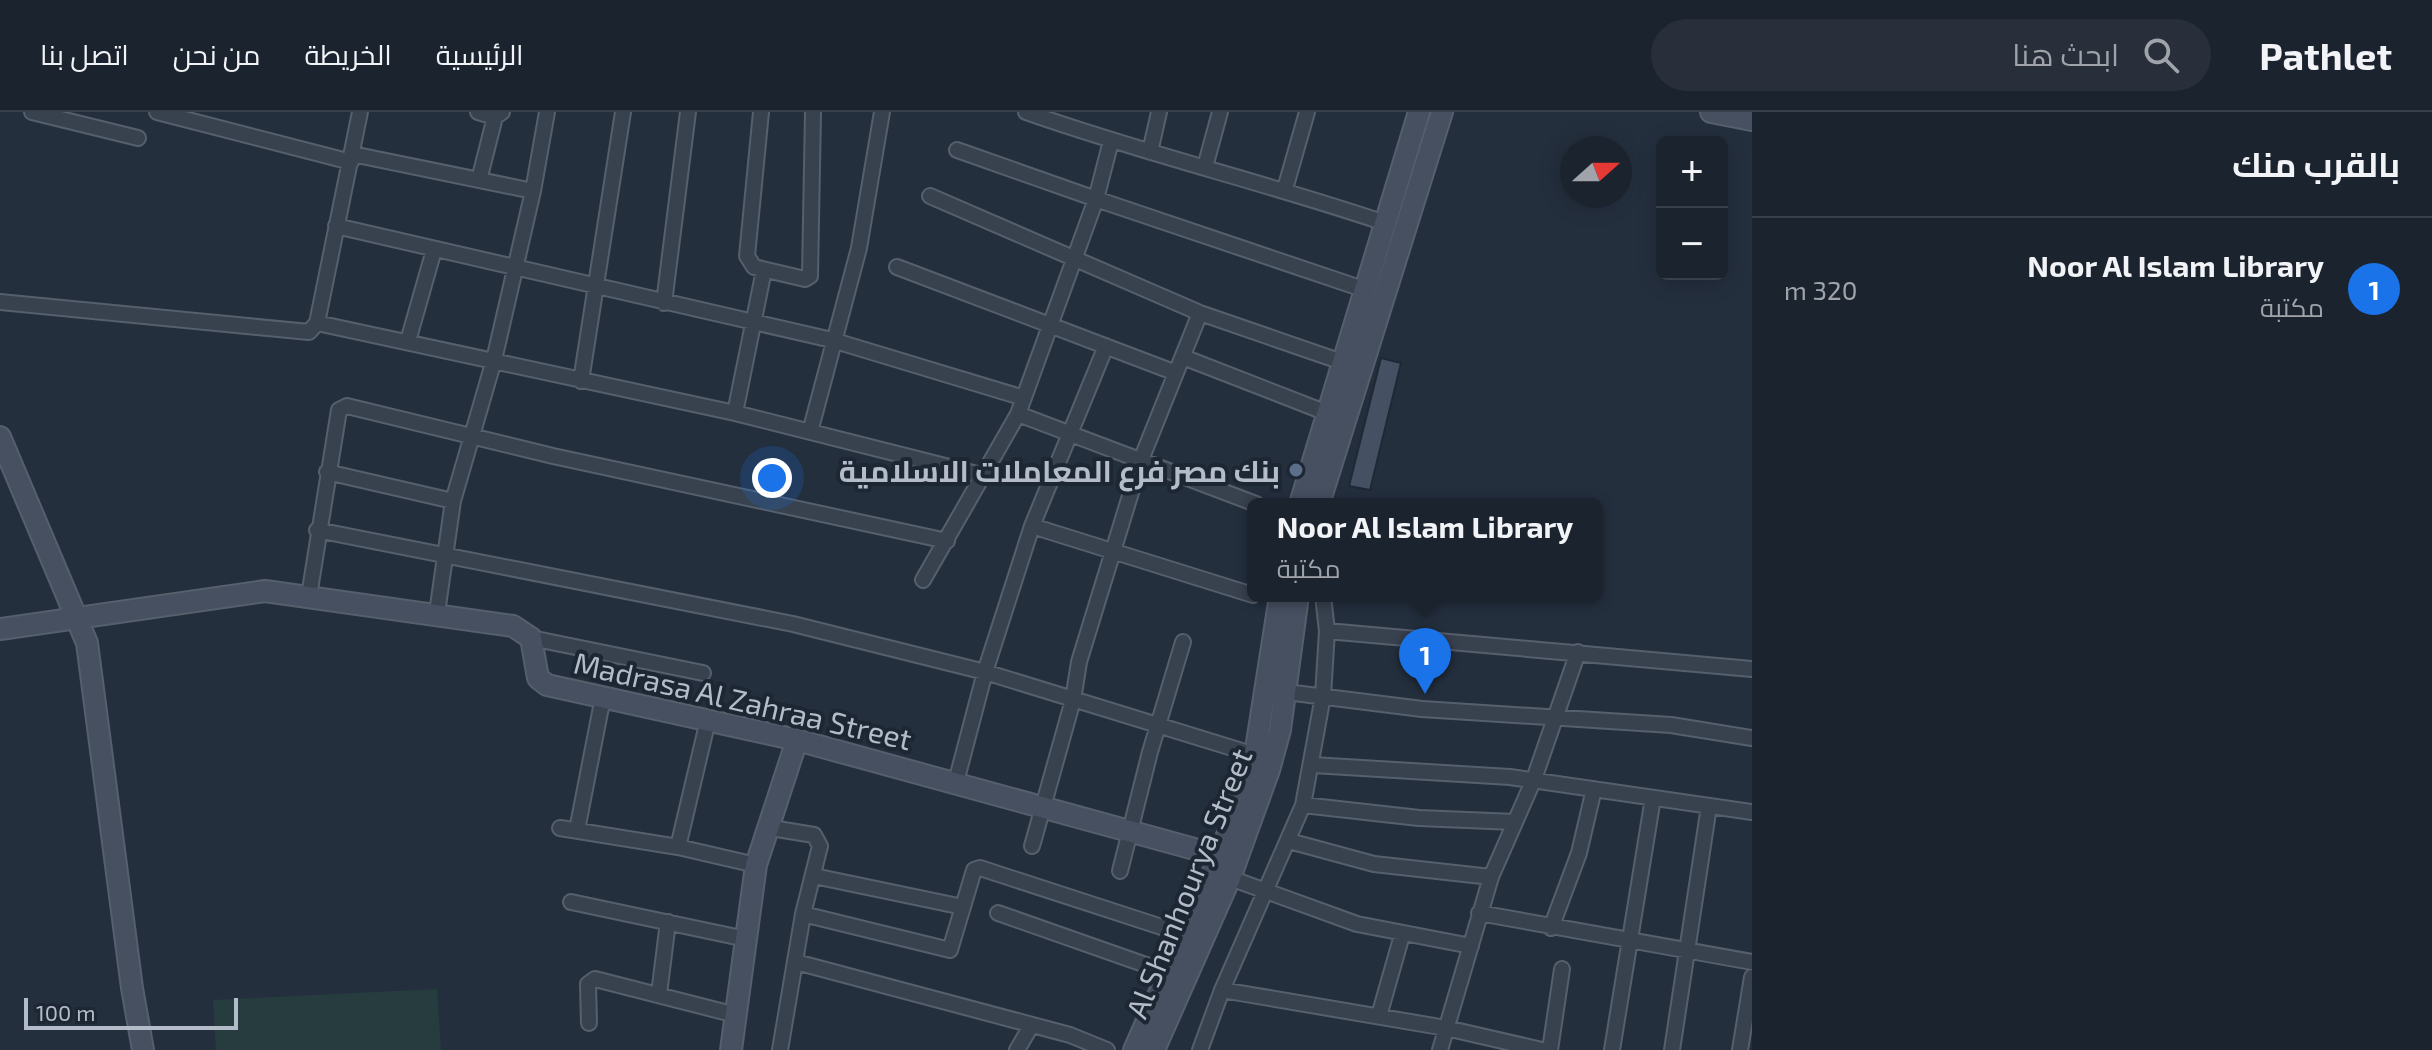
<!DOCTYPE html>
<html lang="ar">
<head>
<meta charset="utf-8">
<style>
	:root { --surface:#1b232e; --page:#282f3a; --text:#f1f3f6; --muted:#a0a4aa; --line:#39404a; --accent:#1a73e8 }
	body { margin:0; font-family:"Exo 2",Cairo,sans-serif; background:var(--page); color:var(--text); direction:rtl }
	.controls { position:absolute; right:24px; top:24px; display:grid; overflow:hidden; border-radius:12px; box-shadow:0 4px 20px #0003 }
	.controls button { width:72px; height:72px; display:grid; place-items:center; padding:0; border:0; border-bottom:2px solid var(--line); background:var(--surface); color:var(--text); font:40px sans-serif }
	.compass { position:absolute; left:1560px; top:24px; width:72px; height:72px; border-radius:50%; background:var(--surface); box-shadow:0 4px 20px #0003; rotate:69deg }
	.scale { position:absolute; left:24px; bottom:20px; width:214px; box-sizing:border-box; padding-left:8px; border:4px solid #b4bcc9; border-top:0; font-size:22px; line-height:28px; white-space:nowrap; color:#b4bcc9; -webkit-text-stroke:6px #1d2633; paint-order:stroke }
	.you { position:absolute; left:772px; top:366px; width:28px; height:28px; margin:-20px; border:6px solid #fff; border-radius:50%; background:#1a73e8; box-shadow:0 0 0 12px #1a73e833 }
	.badge { display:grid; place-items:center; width:52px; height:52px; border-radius:50%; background:var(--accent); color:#fff; font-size:26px; font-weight:700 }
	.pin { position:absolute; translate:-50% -66px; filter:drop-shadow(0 2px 4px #0008) }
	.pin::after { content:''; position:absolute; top:42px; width:28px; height:24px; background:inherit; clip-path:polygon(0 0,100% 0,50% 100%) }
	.popup { position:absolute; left:1247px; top:386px; width:356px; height:104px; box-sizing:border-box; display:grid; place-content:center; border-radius:12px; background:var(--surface); filter:drop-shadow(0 2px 6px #0005); font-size:26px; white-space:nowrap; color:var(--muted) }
	.popup b { font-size:30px; color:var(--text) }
	.popup::after { content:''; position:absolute; left:50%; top:100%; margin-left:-16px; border:16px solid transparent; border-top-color:var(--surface) }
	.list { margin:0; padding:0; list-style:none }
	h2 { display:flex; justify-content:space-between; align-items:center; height:104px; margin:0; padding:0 32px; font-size:34px }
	h2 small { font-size:26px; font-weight:400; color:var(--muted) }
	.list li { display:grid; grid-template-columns:52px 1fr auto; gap:24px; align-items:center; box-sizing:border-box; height:144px; padding:0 32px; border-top:2px solid var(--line) }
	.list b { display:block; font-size:30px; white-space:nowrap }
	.list p { margin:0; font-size:26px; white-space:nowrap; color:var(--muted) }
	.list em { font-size:26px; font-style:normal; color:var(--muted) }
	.icon { flex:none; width:44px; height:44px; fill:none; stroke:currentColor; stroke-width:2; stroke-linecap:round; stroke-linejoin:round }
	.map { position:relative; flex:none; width:1752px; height:938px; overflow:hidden; direction:ltr }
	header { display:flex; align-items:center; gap:48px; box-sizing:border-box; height:112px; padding:0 40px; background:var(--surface); border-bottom:2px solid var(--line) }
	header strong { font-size:38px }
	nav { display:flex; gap:44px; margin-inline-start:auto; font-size:28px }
	.search { width:560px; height:72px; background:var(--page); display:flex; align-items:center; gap:20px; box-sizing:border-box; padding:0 28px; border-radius:44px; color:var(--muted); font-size:30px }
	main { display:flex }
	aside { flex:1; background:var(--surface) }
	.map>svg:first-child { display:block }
</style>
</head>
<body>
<header>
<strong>Pathlet</strong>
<div class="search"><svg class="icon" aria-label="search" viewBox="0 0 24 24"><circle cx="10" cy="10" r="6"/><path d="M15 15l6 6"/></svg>ابحث هنا</div>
<nav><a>الرئيسية</a><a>الخريطة</a><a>من نحن</a><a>اتصل بنا</a></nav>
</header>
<main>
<aside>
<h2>بالقرب منك<small></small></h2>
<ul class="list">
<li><span class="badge">1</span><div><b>Noor Al Islam Library</b><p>مكتبة</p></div><em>320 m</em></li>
</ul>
</aside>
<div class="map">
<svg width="1752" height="938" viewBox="0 0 1752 938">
	<rect width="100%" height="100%" fill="#242f3e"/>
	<path fill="#263c3f" d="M437,877L441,938H216L213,888Z"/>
	<path fill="#455162" stroke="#1f2835" stroke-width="2" d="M1381,246L1401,251L1370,378L1349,374Z"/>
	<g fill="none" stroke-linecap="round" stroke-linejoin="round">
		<defs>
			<path id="street" d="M32,0L138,26
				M157,0L351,50
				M478,0L495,5L502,0
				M761,0L747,144L754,155L805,167L810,164L813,0
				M1026,0C1145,42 1267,71 1385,111
				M957,38L1096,87L1111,29
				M1150,40L1159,0
				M352,42L533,79
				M1205,55L1220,0
				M479,68L495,5
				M1285,77L1307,0
				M930,84L1200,201L1342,250
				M336,114L832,228L1024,286
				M897,155L1176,261
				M0,190L309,220L317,211L360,0
				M664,191L688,0
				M317,211L735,301L985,364
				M408,229L434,138
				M1183,245L1327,301
				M581,269L623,0
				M735,301L764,158
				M1018,302L1256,392
				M810,320L859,136L882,0
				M327,360L453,389
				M1032,414L1253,483
				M317,418L793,512L985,560L1255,643
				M923,468L1018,302L1096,87L1363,177
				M309,484L339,298L347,294L553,344L947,429
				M437,501L453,389L494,248L533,79L547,0
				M1327,519L1752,557
				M531,526L703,561
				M1286,580L1422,597L1671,613L1752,626
				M708,608L678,735L756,753
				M1313,653L1510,665L1752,700
				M956,670L985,560L1032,414L1106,234
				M1303,693L1419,706L1515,710
				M560,716L678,735
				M771,716L814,723L820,734L803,802L780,938
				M577,718L603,585
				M1289,729L1374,752L1491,765
				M1032,734L1073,588L1079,550L1141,348L1200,201
				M1120,759L1150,640L1183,530
				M814,764L963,795
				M1230,766L1357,812L1471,834
				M571,790L746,827
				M998,801L1166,860
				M1479,801L1752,850
				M803,802L950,838L974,758L980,756L1183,822
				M1551,816L1579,741L1594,677
				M796,850L1070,923L1107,938
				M1222,878L1446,916L1542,938
				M659,882L668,810
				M1379,904L1402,823
				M589,911L588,872L595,867L736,903
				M1017,938L1031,914
				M1200,938L1222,878L1303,693L1323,584L1327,519L1323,484
				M1440,938L1491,765L1534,667L1578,540
				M1550,938L1562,857
				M1612,938L1653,686
				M1672,938L1709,694
				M1740,938L1752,865"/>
			<path id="secondary" d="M1711,0L1752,8
				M0,325L87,531L132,876L143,938
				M1300,392L1419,0
				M1319,392L1442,0
				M0,517L265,479L513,514L531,526L538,566L547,573L797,628L1220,744
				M731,938L756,753L797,628
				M1134,938L1220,744L1255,643L1280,484
				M1154,938L1230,766L1269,658L1280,618L1298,484"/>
		</defs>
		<use href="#street" stroke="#565f6c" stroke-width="18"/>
		<use href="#secondary" stroke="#565f6c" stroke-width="24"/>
		<use href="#street" stroke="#38414e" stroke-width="14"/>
		<use href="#secondary" stroke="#465061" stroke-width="20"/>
	</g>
	<circle fill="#5c6f8a" stroke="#1d2633" stroke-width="3" cx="1296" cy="358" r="8"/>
	<g text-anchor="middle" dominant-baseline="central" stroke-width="8" stroke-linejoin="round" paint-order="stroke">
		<g font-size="30" font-weight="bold" fill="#b4bcc9" stroke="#1d2633" text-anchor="end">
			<text x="1280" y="358">بنك مصر فرع المعاملات الاسلامية</text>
		</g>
		<g font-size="30" fill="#b4bcc9" stroke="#1d2633">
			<text transform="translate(743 588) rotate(13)">Madrasa Al Zahraa Street</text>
			<text transform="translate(1188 771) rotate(-68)">Al Shanhourya Street</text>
		</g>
	</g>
</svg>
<div class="controls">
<button>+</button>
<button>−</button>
</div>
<svg class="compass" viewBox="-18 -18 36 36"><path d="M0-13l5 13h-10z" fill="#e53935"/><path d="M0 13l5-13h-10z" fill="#a0a4aa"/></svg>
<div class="scale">100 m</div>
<div class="you"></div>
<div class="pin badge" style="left:1425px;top:582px">1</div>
<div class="popup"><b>Noor Al Islam Library</b>مكتبة</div>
</div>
</main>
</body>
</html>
